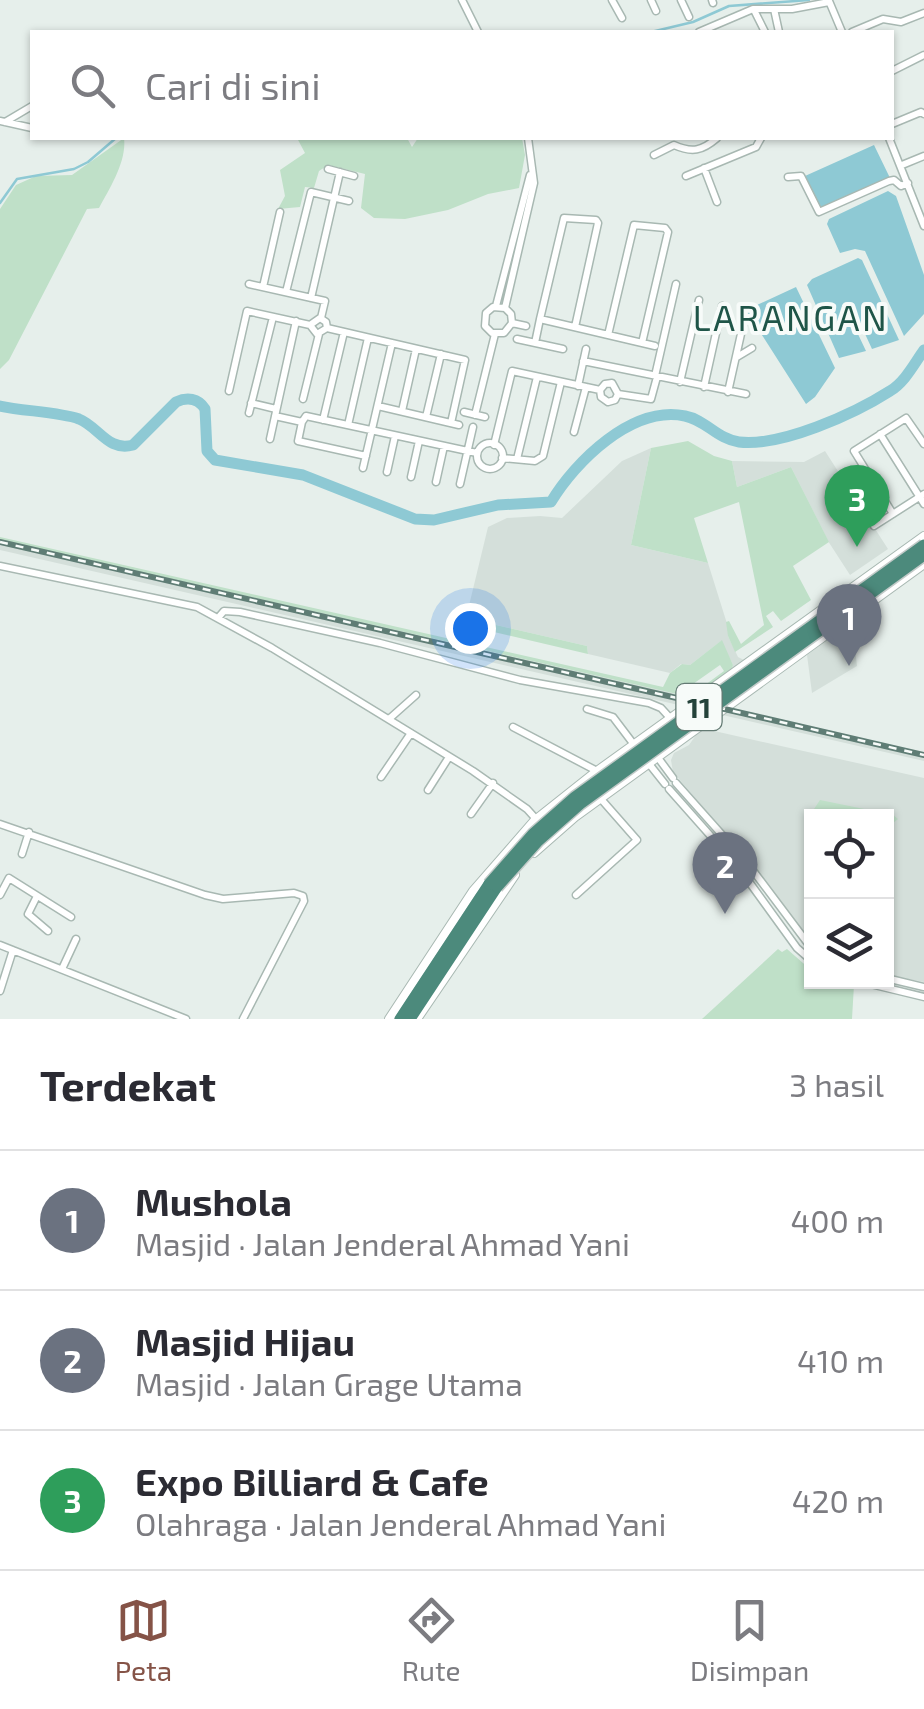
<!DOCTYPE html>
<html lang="id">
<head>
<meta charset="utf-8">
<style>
	:root { --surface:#fff; --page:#f2f2f3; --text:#2b2b33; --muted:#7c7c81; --line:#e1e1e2; --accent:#855347 }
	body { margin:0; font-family:"Exo 2",sans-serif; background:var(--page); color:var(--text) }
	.controls { position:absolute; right:30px; bottom:30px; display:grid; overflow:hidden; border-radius:0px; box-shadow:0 2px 8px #0004 }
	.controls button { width:90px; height:90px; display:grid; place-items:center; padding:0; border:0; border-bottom:2px solid var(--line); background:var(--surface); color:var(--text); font:50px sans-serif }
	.you { position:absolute; left:470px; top:628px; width:35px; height:35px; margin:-25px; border:8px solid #fff; border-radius:50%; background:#1a73e8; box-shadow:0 0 0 15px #1a73e833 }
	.badge { display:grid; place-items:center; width:65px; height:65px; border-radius:50%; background:var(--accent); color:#fff; font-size:32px; font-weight:700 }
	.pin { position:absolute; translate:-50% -82px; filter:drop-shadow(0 2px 5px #0008) }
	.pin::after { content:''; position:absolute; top:52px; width:35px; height:30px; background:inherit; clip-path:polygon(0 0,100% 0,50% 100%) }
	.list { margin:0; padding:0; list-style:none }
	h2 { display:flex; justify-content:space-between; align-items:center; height:130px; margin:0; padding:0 40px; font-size:42px }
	h2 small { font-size:32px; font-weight:400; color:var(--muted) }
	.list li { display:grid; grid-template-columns:65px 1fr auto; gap:30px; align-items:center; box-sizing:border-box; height:140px; padding:0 40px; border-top:2px solid var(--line) }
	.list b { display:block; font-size:38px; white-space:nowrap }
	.list p { margin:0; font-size:32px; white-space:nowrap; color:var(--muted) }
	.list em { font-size:32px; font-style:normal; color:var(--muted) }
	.icon { flex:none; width:55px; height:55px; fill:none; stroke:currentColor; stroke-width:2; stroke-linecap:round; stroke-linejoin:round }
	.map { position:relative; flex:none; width:924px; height:1019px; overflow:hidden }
	.search { position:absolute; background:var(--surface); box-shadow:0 2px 8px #0004; left:30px; right:30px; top:30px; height:110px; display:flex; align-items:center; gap:25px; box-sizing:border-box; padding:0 35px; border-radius:0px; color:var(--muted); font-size:38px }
	.sheet { height:550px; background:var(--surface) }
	nav { display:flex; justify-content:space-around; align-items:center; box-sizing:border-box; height:140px; border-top:2px solid var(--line); background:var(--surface); font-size:28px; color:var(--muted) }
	nav a { display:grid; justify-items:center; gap:5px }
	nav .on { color:var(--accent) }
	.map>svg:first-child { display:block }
</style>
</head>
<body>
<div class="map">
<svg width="924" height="1019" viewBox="0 0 924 1019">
	<rect width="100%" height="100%" fill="#e6efeb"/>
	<path fill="#d4dfda" d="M651,448L631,545L708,563L729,630L728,636L738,657L746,661L731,672L733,665L721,641L690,665L681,664L670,673L588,654L587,646L466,618L488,527L507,518L540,516L562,518L622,461Z
		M825,451L888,549L850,575L828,541L791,467L737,487L732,461L804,462Z
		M0,540L677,694V696L924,753V761L0,550Z
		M852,622L857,666L812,693L807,655Z
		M701,728L924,778V982L887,975L886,816H812L811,944L753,866L673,772L671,760L674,753L689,745Z"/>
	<path fill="#bfe0c8" d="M124,138C127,161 110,188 99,208L87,209L9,360L0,369V209L16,185L36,176L72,175Z
		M297,138H407L412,147L418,138H522L525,155L519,188L488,194L448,210L405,219L374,218L361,208L365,174L328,165L319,171L314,188L305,187L300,207L278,209L285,196L280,170L305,153Z
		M688,441L714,456L732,461L737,487L791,467L829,542L793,566L811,600L781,621L773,611L766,616L773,627L735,652L728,636L726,622L729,621L741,644L764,625L739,502L694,518L708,563L631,545L651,448Z
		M0,537L663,687L670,673L682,664L690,665L722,640L733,665L731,672L707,689L705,685L724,671L720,665L693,684V690L678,691L677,694L0,540Z
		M466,618L587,646L588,654L464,625Z
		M820,800L874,811L887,810L898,819L887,828L886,816H815L812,812Z
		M778,949L782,952L787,949L811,970L812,982L854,985L852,1019H702Z"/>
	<path fill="#8ec9d4" d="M874,145L890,178L821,210L805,176Z
		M888,191L896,196L924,275V314L904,336L865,251L855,249L840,253L827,224L829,219Z
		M858,258L862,260L899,340L872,349L854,310L850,309L848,313L866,351L839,358L807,285L812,279Z
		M796,287L835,368L815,397L806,404L746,310Z"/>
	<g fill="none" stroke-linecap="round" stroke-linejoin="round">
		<path stroke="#8ec9d4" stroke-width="2.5" d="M651,32L693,22L729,6L809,0
			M0,203L17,179L74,169L88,162L116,138"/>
		<path stroke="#8ec9d4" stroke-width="11" d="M0,406C22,411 60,412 79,419C99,427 108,452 133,445L176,402C187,397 198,398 205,409L207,451L215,460L303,475L415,519L434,520L498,505L551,502C575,462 632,405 685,416C706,420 717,439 739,442C781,447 854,414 890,391C905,382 914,364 924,350"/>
		<defs>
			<path id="minor" d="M462,0L478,32
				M612,0L622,18
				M651,0L656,11
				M681,0L689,17
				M712,0L713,3
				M829,1L842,32
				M774,9L779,32
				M754,10L765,32
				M699,32L753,9H792L829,2
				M852,32L883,19L901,22L924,13
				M892,71L924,55
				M0,121L32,128
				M5,122L32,106
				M892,124L921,112L924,114
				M889,138L924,226
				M654,155L674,145C692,153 702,151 717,138
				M902,165L924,156
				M704,168L717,202
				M328,169L354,176
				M686,176L756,147L761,138
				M788,177L801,176L819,212L889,181L894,180L901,186L908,183
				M249,284L325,301L321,318
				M263,287L280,212
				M286,292L311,192L349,201
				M311,298L340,172
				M496,306L530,175
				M505,308L493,307L486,313L485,326L492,333H504L512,323L511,314L505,308L534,183L528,138
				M540,319L564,218L596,220L598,223L575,327
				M512,323L526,326
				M327,328L326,322L320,318L310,325L317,334L327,328L465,360L451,423
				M608,335L634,225L665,228L668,232L642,343
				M517,339L563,349
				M535,343L540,319L655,346
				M737,357L752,348
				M583,361L746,394
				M655,376L676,284
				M680,382L699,300
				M578,386L586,349
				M704,387L722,306
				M229,391L247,311L310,325
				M728,392L743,325
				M618,394L651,399L657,377
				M303,399L319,334
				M251,403L276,409
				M378,406L459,425
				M402,411L416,349
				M464,412L485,417
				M249,413L273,317
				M475,415L495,334
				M275,416L302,422L298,441L366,456
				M426,417L441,354
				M323,420L344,332
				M302,422L306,416L477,453
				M348,425L368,338
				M574,432L586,387
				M880,434L924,504
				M270,439L296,321
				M477 456a13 13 0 1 1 26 0a13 13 0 1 1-26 0Z
				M494,445L512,371L600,390L605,384L612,383L618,394L615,400L608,402L601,397L600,390
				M502,458L535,461L543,456L561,382
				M517,459L537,377
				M363,468L392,343
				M387,472L395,436
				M411,477L419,441
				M436,482L444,446
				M460,484L473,427
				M893,514L854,451L906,418L924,444
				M874,526L924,494
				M0,566L197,607L272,648L473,771L527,809L536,819
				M218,618L224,611L240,612L380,643L520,680L649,703L661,708L671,719
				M587,709L613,717L635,746
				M389,719L416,695
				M513,727L597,771
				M656,755L673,778
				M646,760L665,784
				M381,777L411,733
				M676,783L748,864L812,949
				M669,789L739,868L797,948L812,961
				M428,790L449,757
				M471,814L493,783
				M0,824L205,895L223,899L294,893L303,896L304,901L243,1019
				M22,854L29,832
				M0,895L9,878L71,917
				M576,895L637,840L601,799
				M36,898L28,914L48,931
				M0,945L186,1019
				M62,969L76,939
				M886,978L924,987
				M862,982L924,997
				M0,991L13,950"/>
			<path id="tertiary" d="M534,853L575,817L924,564
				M389,1019L473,891L534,821L597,771L924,536
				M417,1019L515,875"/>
			<path id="trunk" d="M400,1019L489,884
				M410,1019L497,887"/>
		</defs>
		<use href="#minor" stroke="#a8b8b2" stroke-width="9"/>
		<use href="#tertiary" stroke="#a8b8b2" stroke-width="10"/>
		<use href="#trunk" stroke="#c2cac8" stroke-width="14"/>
		<use href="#minor" stroke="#fff" stroke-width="6"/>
		<use href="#tertiary" stroke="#fff" stroke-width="8"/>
		<use href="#trunk" stroke="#4c8a7c" stroke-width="11"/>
		<defs>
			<path id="rail" d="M0,542L924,755"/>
		</defs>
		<use href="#rail" stroke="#5f7d75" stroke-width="6"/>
		<use href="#rail" stroke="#f7fbf9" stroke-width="2.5" stroke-dasharray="8" stroke-linecap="butt"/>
		<defs>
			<path id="trunk-bridge" d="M489,884L533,834L575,797L924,545
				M497,887L538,841L580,804L924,555"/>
		</defs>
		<use href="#trunk-bridge" stroke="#c2cac8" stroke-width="14" stroke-linecap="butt"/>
		<use href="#trunk-bridge" stroke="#4c8a7c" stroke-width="11"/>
	</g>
	<g text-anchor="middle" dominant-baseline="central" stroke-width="8" stroke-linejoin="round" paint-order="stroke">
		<rect fill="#f7fbf9" stroke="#637a73" stroke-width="2.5" x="676.5" y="684" width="45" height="46" rx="8"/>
		<g font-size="28" font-weight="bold" fill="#24423a">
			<text x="699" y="707">11</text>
		</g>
		<g font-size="35" letter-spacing="2.5" fill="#1f5548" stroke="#f7fbf9">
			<text x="791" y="317">LARANGAN</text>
		</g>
	</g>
</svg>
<div class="controls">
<button><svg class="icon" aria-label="locate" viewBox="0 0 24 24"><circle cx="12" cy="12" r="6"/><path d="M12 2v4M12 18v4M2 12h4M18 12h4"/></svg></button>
<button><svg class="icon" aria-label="layers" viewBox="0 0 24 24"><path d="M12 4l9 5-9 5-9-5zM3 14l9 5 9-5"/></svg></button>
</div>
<div class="you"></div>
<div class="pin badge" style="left:849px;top:666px;background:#6b7280">1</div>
<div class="pin badge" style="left:725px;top:914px;background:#6b7280">2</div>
<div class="pin badge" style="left:857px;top:547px;background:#2e9e5b">3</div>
<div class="search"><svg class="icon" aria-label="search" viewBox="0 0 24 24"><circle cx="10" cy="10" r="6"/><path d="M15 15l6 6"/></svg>Cari di sini</div>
</div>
<section class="sheet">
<h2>Terdekat<small>3 hasil</small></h2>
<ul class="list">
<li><span class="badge" style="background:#6b7280">1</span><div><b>Mushola</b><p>Masjid · Jalan Jenderal Ahmad Yani</p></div><em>400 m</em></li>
<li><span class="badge" style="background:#6b7280">2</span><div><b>Masjid Hijau</b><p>Masjid · Jalan Grage Utama</p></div><em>410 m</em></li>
<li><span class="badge" style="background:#2e9e5b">3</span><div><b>Expo Billiard &amp; Cafe</b><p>Olahraga · Jalan Jenderal Ahmad Yani</p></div><em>420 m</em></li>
</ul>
</section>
<nav>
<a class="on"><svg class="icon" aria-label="map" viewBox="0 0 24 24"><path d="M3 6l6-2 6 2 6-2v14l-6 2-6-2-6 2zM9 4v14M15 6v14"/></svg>Peta</a>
<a><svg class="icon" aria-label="directions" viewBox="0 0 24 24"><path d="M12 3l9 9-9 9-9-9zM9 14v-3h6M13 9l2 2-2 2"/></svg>Rute</a>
<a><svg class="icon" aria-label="saved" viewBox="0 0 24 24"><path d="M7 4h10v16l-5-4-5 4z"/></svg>Disimpan</a>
</nav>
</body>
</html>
